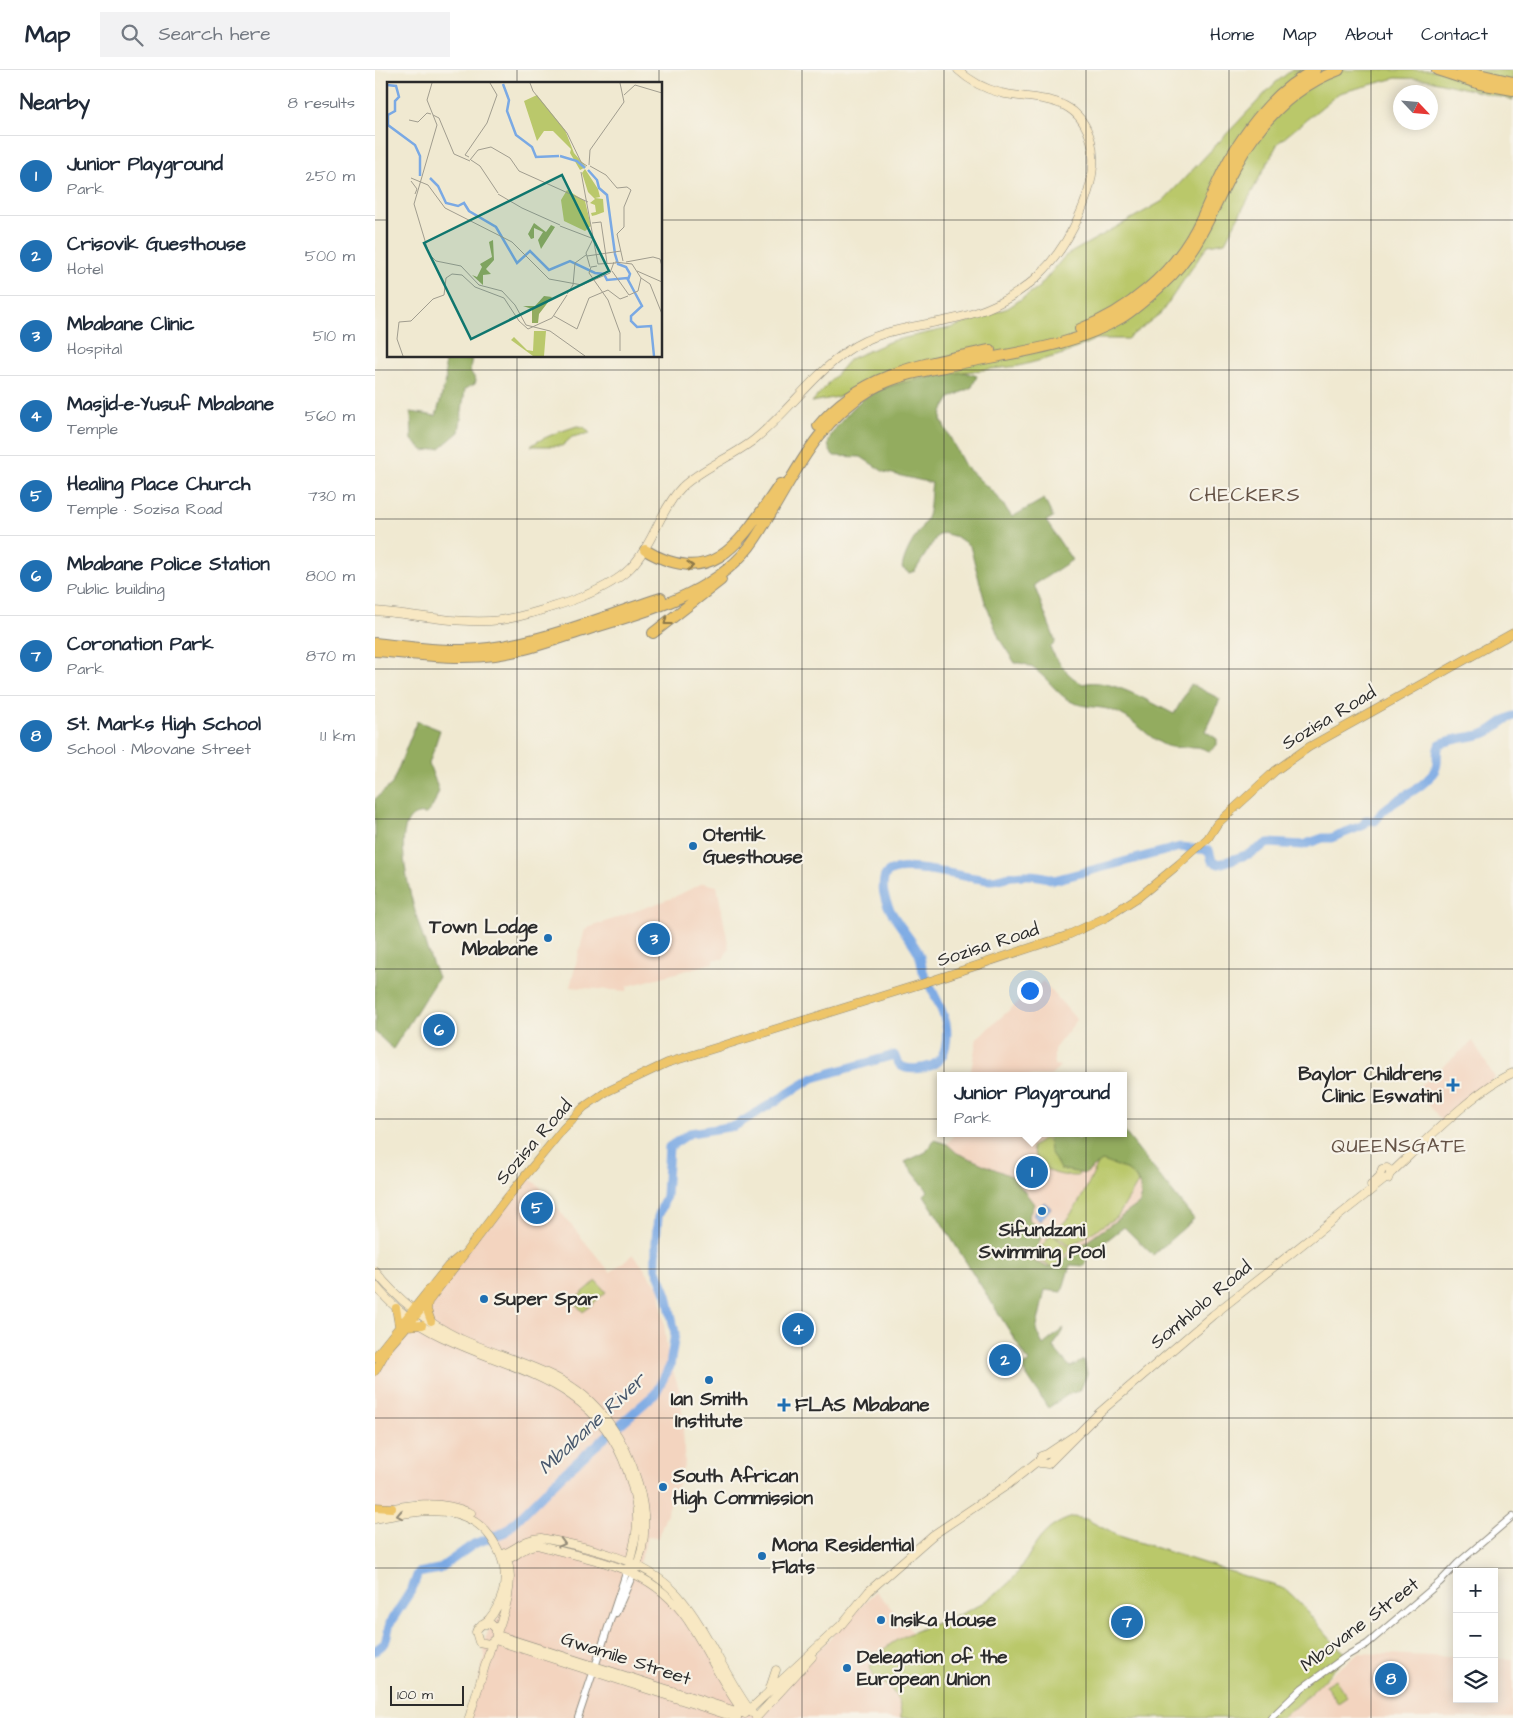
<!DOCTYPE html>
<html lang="en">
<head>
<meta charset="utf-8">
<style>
	:root { --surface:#fff; --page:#f2f2f3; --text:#1f2937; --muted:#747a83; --line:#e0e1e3; --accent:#1f6fb2 }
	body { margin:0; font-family:"Architects Daughter",sans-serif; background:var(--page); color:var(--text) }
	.controls { position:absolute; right:15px; bottom:15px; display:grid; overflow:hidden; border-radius:0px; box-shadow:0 2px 12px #0003 }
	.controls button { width:45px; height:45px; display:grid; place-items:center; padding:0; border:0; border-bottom:1px solid var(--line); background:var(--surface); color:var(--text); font:25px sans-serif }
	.compass { position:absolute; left:1018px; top:15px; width:45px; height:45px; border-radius:50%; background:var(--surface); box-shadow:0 2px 12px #0003; rotate:116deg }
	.scale { position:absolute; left:15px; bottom:12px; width:74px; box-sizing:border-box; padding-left:5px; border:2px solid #2b2b2b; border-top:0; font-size:14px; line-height:18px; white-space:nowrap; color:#2b2b2b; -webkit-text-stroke:4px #f7f3e8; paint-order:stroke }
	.you { position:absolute; left:654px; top:920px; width:18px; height:18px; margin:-12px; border:4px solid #fff; border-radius:50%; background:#1a73e8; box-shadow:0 0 0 8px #1a73e833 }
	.badge { display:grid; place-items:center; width:32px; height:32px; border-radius:50%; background:var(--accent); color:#fff; font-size:16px; font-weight:700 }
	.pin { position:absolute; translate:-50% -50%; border:2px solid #fff; box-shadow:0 1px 5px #0006 }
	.popup { position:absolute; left:562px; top:1002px; width:190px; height:65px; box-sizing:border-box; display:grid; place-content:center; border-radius:0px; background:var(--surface); filter:drop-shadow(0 1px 4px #0005); font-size:16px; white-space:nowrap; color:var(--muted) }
	.popup b { font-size:19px; color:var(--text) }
	.popup::after { content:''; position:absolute; left:50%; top:100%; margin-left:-10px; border:10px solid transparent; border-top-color:var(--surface) }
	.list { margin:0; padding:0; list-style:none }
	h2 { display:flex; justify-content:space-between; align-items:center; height:65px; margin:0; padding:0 20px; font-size:21px }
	h2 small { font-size:16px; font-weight:400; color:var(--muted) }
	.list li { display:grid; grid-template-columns:32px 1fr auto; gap:15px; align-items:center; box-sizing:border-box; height:80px; padding:0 20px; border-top:1px solid var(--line) }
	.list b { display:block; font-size:19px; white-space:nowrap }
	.list p { margin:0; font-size:16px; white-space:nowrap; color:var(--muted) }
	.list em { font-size:16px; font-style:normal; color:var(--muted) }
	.icon { flex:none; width:28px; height:28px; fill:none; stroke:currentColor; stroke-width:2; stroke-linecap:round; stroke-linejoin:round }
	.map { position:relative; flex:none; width:1138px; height:1648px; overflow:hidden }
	header { display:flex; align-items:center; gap:30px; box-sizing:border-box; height:70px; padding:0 25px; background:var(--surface); border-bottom:1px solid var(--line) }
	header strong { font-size:24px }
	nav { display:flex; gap:28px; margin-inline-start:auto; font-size:18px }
	.search { width:350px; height:45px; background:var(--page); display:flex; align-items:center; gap:12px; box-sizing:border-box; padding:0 18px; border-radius:0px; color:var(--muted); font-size:19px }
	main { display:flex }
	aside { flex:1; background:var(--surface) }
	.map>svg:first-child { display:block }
</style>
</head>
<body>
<header>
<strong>Map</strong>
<div class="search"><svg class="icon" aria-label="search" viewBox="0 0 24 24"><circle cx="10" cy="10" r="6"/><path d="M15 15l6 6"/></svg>Search here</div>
<nav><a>Home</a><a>Map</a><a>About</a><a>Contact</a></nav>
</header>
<main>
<aside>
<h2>Nearby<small>8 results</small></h2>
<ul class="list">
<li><span class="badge">1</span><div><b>Junior Playground</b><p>Park</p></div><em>250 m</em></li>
<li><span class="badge">2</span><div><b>Crisovik Guesthouse</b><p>Hotel</p></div><em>500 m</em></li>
<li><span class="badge">3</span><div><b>Mbabane Clinic</b><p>Hospital</p></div><em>510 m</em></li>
<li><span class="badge">4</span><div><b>Masjid-e-Yusuf Mbabane</b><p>Temple</p></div><em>560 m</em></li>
<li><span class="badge">5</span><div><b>Healing Place Church</b><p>Temple · Sozisa Road</p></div><em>730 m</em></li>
<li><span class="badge">6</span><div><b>Mbabane Police Station</b><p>Public building</p></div><em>800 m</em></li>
<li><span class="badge">7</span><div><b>Coronation Park</b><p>Park</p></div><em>870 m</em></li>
<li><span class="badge">8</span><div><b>St. Marks High School</b><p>School · Mbovane Street</p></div><em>1.1 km</em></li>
</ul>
</aside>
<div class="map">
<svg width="1138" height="1648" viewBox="0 0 1138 1648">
	<rect width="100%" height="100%" fill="#f7f3e8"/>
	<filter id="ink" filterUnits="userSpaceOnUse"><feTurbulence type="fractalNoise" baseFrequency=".02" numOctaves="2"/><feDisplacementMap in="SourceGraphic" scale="10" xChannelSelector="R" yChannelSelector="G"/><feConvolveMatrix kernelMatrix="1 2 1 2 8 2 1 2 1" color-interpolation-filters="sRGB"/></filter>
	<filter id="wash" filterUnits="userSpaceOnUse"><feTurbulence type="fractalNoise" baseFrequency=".0096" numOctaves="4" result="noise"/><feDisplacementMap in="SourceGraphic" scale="20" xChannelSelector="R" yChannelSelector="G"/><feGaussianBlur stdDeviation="1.12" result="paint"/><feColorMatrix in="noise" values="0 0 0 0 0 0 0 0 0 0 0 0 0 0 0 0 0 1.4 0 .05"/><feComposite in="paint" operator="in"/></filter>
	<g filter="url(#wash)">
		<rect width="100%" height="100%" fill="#f0e9d1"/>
		<path fill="#f3d4bf" d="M328,813L342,816L354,878L348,889H340L338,893L253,916L252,921L195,917L210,859L297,828Z
			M668,911L702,950L679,979V995L685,996L676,1006H595L602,968Z
			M1098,971L1120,1008L1067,1051L1040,1020Z
			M580,1063H696L704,1070L711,1063L785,1114L678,1212L658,1191L572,1074Z
			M150,1105L164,1116L234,1201L236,1202L258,1184L285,1219L293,1287L306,1324L310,1393L283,1468L273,1467L263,1495L302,1524L380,1644L501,1521L537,1562L523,1571L500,1609L508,1612L524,1630L526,1648H94L110,1585L108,1574L116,1554L123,1550L134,1515L132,1490L119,1463L97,1444L72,1435L0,1442V1301Z
			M984,1583L1082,1587V1629H1119V1589H1138V1648H901Z"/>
		<path fill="#bac86b" stroke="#727a4b" d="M917,0H1138V30L1050,9L1021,8L964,23L903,73L850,172L833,175L786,243L752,269H721L689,284L644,296L589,302L437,332L475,289L516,271L579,257L633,238L664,217L690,186L788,131L900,13Z
			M202,356L209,357L215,363L197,367L187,376H156C165,368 190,360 202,356Z
			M670,1068L705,1098L703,1106C680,1106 663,1101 657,1077Z
			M726,1088L758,1102L763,1113L743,1146L696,1176L677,1163C701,1146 713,1114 726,1088Z
			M676,1164L695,1178L679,1200L660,1186Z
			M221,1211L231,1222L208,1242L198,1231Z
			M698,1447L711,1449L741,1465L910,1519C934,1538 948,1567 973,1585L936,1623L907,1648H526C527,1630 517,1616 500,1609L495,1597C513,1560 571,1555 602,1536C615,1528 632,1517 641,1505C661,1478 663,1458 698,1447Z
			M960,1609L972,1627L963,1633L950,1615Z"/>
		<path fill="#93ac5f" stroke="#5f6c45" d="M69,286H97L95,301L101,310L100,314L90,319L84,362L65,378L49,381L37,370L36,342L61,346L71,310Z
			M589,302L602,306L597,317L575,328L567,341L566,350L590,396L622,426L637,447L669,429L678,447L671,451L697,490L659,515L680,570V573L675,578C683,592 693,607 708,614C732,606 777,633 799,644L816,614L845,629L830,661L842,669V675L835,681C830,680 826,677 821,677C809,676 798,680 787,674C769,664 759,648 736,640C724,636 707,638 695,631C678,622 663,591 640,593L625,570L610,532L595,476L582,467L568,463L562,466L540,501L534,503L527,498C530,479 543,464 552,448C556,439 555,423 557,413L509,402L486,387L459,386C450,377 453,369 460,359C469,348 480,334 492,326C516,312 561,306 589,302Z
			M42,651L65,660L54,694L64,721L58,736L51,744C0,735 49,877 63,907L18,979L0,962V729L17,714Z
			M748,1060L819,1149L778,1185L749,1157L723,1177L716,1176L710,1196L695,1195L687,1222L670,1220L661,1261L668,1275L689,1258L678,1277L695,1297L709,1290L712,1304L705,1321L694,1324L673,1338L647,1298L654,1292L549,1125L553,1121L530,1092L551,1082L559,1070L572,1074L582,1083L638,1107L659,1134L653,1148L667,1164L658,1191L673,1197L682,1196L696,1183L765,1133C770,1104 750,1098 727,1091L710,1104L685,1099L675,1081L673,1063H697L704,1070L711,1063H748Z"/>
		<path fill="#7aa9e4" stroke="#526a88" d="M669,1132L676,1138L665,1151L658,1145Z"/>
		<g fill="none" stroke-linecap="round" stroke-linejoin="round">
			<path stroke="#7aa9e4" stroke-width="9" d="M0,1581L10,1573L15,1553L37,1519L43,1503L64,1499L99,1474L130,1462L186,1406L280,1324L295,1296L300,1263L292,1225L281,1198V1168L283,1147L291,1126L294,1077L315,1063L360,1056L438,1008L519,985C521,988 523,992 525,995C532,1002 554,998 561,993C572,985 573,965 571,954C567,935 555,919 548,901C546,894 546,886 542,880C531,860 503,835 509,809C514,784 598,811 616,810C624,810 631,806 638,806C652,804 666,805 679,810L805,777L834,780L837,791L844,794L874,784L893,773L928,775L948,768H956L989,755L991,750L1000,751C1003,748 1005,744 1008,741C1024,726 1048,720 1060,700C1065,691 1059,683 1065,674C1078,668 1094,668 1108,664C1120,660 1127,650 1138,646"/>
		</g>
	</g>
	<g filter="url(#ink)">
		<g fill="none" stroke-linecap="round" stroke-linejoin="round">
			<defs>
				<path id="tertiary" d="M241,1543L259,1502
					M203,1648L252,1500
					M896,1648L927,1618L973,1585L992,1574L1065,1512L1083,1493L1138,1446"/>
				<path id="secondary" d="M0,541C41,544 85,555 126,550C147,547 193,533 211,525C252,508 264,494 283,454C290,441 296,428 307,417C328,397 358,387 380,369C413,342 437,306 472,281C508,256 552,257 593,245C618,238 645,224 664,205C694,176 727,113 716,71C703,23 663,31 626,23C610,19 595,11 583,0
					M1016,1103C1045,1076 1103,1017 1138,1003
					M996,1115L1005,1106L1007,1099L1012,1098L1016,1101L1013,1109H1007L1005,1106
					M0,1201C23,1230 53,1253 86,1269C117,1283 151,1292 182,1308C223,1328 251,1370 263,1413C272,1444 273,1473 259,1502
					M0,1215C71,1307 209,1276 252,1400C266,1440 265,1459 252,1500
					M699,1366L672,1384L666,1386L665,1393L673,1394L724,1343L838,1245L1009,1110
					M0,1442C33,1434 64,1429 96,1443
					M0,1449C42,1441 95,1429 120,1474C129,1490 132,1504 128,1522C125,1532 121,1541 114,1549C109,1554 103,1555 101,1562L104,1572L114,1574L121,1568V1559L116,1554H107
					M126,1485C141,1480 150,1468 166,1468C213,1477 268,1488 302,1524C333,1559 349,1606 377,1643
					M128,1491C141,1488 149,1475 162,1475C220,1491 276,1496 312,1549C333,1580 347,1615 370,1644
					M462,1560L494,1521L558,1465L634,1414L664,1390
					M122,1563C130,1541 139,1514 133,1491
					M122,1565L370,1644L464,1557
					M120,1570L362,1648
					M394,1621L401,1600
					M94,1648L117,1573
					M381,1648L437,1587"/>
				<path id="primary" d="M53,1232L52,1240L56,1251
					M21,1238L24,1256
					M32,1256L47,1255
					M0,1287L73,1196L85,1186
					M0,1301L13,1278L53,1232L128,1133L188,1059L209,1037L231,1022L292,993L549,913L691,866L732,847L765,826L804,794L833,768L842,754L874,725L900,701L934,677L1138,563
					M0,1437L17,1438"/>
				<path id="motorway" d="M1062,0L1105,14L1138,20
					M1087,0L1138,12
					M705,259C753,241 797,204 821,159C834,135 842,109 856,86C876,53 905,17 940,0
					M443,356C487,302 552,293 615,280
					M270,480C341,522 368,467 405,414
					M278,563L346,510
					M0,573C29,576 59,581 88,580C156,578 222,548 286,528
					M0,581C40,584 81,590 120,585C150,581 179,570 208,561C267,542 343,525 380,469C417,413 436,355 497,319C522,305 551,301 578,295C633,283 697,278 746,248C761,239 775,226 788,214C824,182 838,137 860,97C884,54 917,17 964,0"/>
			</defs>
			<use href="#tertiary" stroke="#8e8a7e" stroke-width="8"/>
			<use href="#secondary" stroke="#8e8a7e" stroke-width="9"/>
			<use href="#primary" stroke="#8e8a7e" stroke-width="9"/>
			<use href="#motorway" stroke="#8e8a7e" stroke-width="12"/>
			<use href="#tertiary" stroke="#fff" stroke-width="6"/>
			<use href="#secondary" stroke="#f8e8c3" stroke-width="8"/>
			<use href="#primary" stroke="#eec569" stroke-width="8"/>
			<use href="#motorway" stroke="#eec569" stroke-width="10"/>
		</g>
		<defs><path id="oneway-chevron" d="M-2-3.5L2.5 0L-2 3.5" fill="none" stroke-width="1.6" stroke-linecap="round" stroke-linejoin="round" transform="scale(1.25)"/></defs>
		<g stroke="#8c784a">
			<use href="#oneway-chevron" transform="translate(315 496) rotate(-2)"/>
			<use href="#oneway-chevron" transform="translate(292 552) rotate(142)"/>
		</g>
		<g stroke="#928a77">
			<use href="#oneway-chevron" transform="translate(25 1445) rotate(169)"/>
			<use href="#oneway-chevron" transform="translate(187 1473) rotate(15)"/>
		</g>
	</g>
	<path fill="none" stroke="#2b2b2b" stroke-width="1" stroke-opacity="0.55" d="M142,0V14M284,0V14M427,0V1648M569,0V1648M711,0V1648M854,0V1648M996,0V1648M0,150H14M286,150H1138M142,286V1648M284,286V1648M0,300H1138M0,449H1138M0,599H1138M0,749H1138M0,899H1138M0,1049H1138M0,1199H1138M0,1348H1138M0,1498H1138"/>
	<g fill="#1f6fb2" stroke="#f7f3e8" stroke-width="2">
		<circle cx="318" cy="776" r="5"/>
		<circle cx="173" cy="868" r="5"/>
		<path d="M1075.5 1007.5h5v5h5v5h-5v5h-5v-5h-5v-5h5z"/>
		<circle cx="667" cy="1141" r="5"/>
		<circle cx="109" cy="1229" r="5"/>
		<circle cx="334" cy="1310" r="5"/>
		<path d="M406.5 1327.5h5v5h5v5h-5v5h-5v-5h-5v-5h5z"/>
		<circle cx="288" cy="1417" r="5"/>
		<circle cx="387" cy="1486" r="5"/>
		<circle cx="506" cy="1550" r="5"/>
		<circle cx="472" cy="1598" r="5"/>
	</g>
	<g text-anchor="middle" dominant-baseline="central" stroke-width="4.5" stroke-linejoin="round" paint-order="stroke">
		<g font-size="19" fill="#2b2b2b" stroke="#f7f3e8">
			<text transform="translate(954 648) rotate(-31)">Sozisa Road</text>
			<text transform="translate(613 875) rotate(-18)">Sozisa Road</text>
			<text transform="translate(159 1072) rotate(-49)">Sozisa Road</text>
			<text transform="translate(826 1235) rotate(-40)">Somhlolo Road</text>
			<text transform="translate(985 1555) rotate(-37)">Mbovane Street</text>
			<text transform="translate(251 1589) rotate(18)">Gwamile Street</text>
		</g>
		<g font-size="19" font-weight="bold" fill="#2b2b2b" stroke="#f7f3e8" text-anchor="start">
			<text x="328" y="765">Otentik<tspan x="328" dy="22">Guesthouse</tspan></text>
			<text x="163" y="857" text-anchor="end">Town Lodge<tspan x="163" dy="22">Mbabane</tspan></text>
			<text x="1067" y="1004" text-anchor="end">Baylor Childrens<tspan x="1067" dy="22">Clinic Eswatini</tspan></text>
			<text x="667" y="1160" text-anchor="middle">Sifundzani<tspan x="667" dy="22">Swimming Pool</tspan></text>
			<text x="119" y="1229">Super Spar</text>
			<text x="334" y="1329" text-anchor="middle">Ian Smith<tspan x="334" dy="22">Institute</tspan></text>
			<text x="420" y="1335">FLAS Mbabane</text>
			<text x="298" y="1406">South African<tspan x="298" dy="22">High Commission</tspan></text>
			<text x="397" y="1475">Mona Residential<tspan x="397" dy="22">Flats</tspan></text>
			<text x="516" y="1550">Insika House</text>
			<text x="482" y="1587">Delegation of the<tspan x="482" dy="22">European Union</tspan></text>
		</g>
		<g font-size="20" letter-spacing="1" fill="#645245" stroke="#f7f3e8">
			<text x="870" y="425">CHECKERS</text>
			<text x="1024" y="1076">QUEENSGATE</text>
		</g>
		<g font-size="20" font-style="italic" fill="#47576c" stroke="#f7f3e8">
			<text transform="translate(217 1354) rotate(-43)">Mbabane River</text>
		</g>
	</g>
	<g transform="translate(12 12)">
		<rect width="275" height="275" fill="#f0e9d1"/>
		<path d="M150,13L178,48L187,71L199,85L193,88L183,71L184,67L166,49H157L150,59L137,19ZM198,87L211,107L213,115L208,116L216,117L217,130L209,133L205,134L204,131L209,130L208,123L203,121L208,117L201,110L195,91ZM180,108L198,119L204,144L198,149L177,139L174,118ZM147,249H159L157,274H146L124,258L127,255L140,268L146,269Z" fill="#bac86b"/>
		<path d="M147,141L159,150L164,143L168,145L154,167L151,158L156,150L147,146V156L144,157L141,152ZM106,158L107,178L99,187L104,192L96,193V203L85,193L90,195L95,185L93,182L105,175L102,160ZM157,214L165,215L152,232L151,241H145V227L136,224H148Z" fill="#93ac5f"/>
		<path fill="none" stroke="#7aa9e4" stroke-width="2.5" d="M116,2L122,18L120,29L129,53L145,65L149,75L172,74M0,3L9,4L12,15L8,19V29L1,33V43L28,63L33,74V94M173,74L190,79L198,86M201,88L210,98L212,106L220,113L228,172L231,182L239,185L243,192L241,198M43,96L51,104L59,121L71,124L77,121L82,129L109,145L130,181L143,169L162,188L183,179L208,191L217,192L220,198L240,196L255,224L244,234V239L250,245L264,244L267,274"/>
		<path fill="none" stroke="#a19d8f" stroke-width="1" d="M45,1L40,18L50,43L27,122L42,172L49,179L74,184L92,203L115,209L128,223L139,243L163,249L198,274M143,1L146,9L180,51L194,80L200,84M237,13L248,3L275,11M46,33L52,36L67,72L83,79M22,38L31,40L40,31L44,32M82,75L78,73L100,41L110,13L103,1M83,78L91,68L104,65L123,76L132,89L201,120M84,78L93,84L111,111M202,83L203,68L237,20L233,1M203,84L219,93L230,106L240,105L244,108L237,125V145L230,152L236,179M194,90L211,182M24,96L41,103L58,126L125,160L162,197L195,203L223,191L227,180M24,99L30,107L28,112M111,112L135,126M135,126L173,143M205,141L214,140L220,181M173,144L207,157M200,174L234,169M228,180L245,182L254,196L263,202L275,232M239,180L266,175L273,177L275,184M211,182L229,181M210,184L204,185L202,191L221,218L233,251V269M203,185L199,171L206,157M225,189L242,213M250,189L275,200M180,212L186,203L188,181L199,173M242,213L251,209L254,196M167,234L190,247L202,216L221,208L233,217L241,214M12,240L10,257L16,274M12,240L24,239L46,217L57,213L59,196L65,192L75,193L88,205L117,216L132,239L141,247L165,236L180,213"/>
		<path fill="#0f766e" fill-opacity="0.15" stroke="#0f766e" stroke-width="2.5" d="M175,93L222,189L84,257L37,161Z"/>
		<rect width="275" height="275" fill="none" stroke="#2b2b2b" stroke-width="2.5"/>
	</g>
</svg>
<div class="controls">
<button>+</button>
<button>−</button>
<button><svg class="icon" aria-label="layers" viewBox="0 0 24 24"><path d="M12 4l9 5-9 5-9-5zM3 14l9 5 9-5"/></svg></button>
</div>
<svg class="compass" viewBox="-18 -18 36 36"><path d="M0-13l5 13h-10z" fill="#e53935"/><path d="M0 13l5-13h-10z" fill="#747a83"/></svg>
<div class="scale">100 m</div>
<div class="you"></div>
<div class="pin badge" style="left:657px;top:1102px">1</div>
<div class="popup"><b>Junior Playground</b>Park</div>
<div class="pin badge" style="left:630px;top:1290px">2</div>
<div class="pin badge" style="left:279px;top:869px">3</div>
<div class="pin badge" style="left:423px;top:1259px">4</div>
<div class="pin badge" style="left:162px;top:1138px">5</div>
<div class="pin badge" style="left:64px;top:960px">6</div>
<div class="pin badge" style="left:752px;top:1552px">7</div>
<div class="pin badge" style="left:1016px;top:1609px">8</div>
</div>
</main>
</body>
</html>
